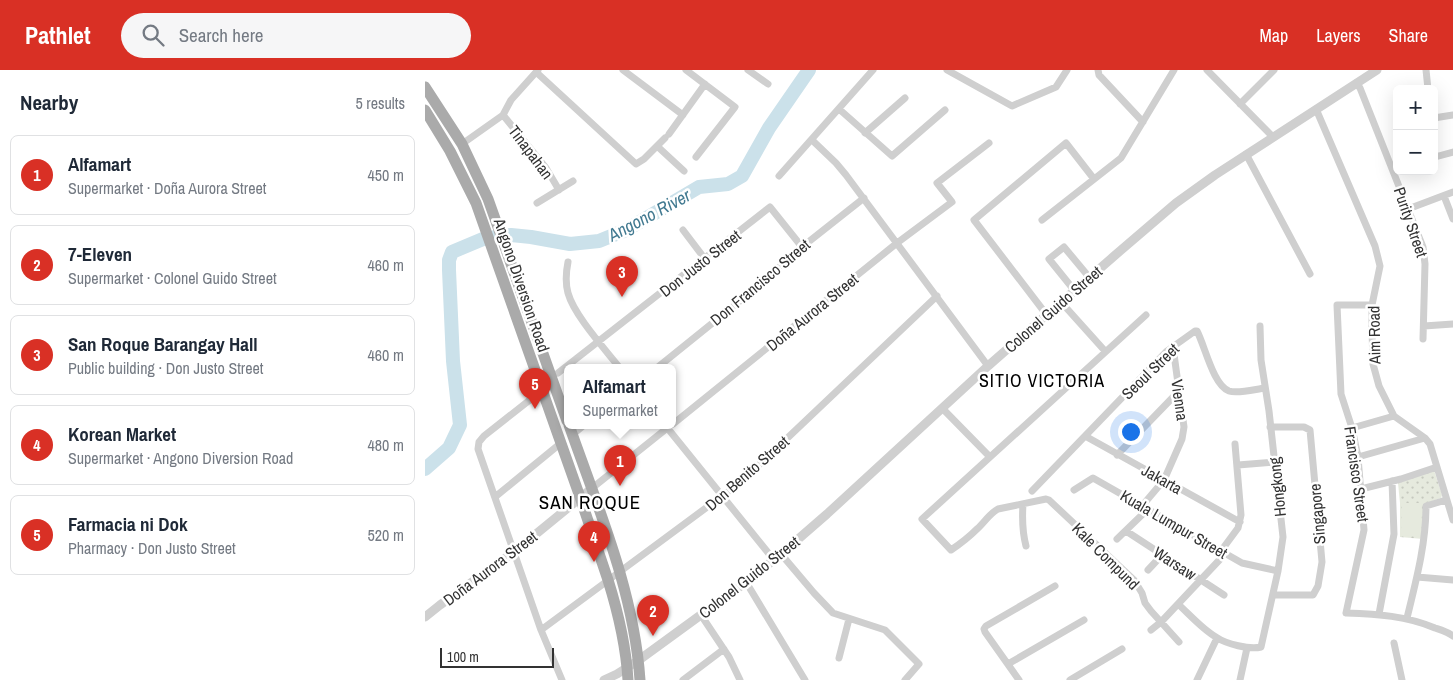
<!DOCTYPE html>
<html lang="en">
<head>
<meta charset="utf-8">
<style>
	:root { --surface:#fff; --page:#f6f6f7; --text:#1f2937; --muted:#747a83; --line:#e0e1e3; --accent:#d93025 }
	body { margin:0; font-family:"Archivo Narrow",sans-serif; background:var(--page); color:var(--text) }
	.controls { position:absolute; right:15px; top:15px; display:grid; overflow:hidden; border-radius:8px; box-shadow:0 5px 20px #0002 }
	.controls button { width:45px; height:45px; display:grid; place-items:center; padding:0; border:0; border-bottom:1px solid var(--line); background:var(--surface); color:var(--text); font:25px sans-serif }
	.scale { position:absolute; left:15px; bottom:12px; width:114px; box-sizing:border-box; padding-left:5px; border:2px solid #323232; border-top:0; font-size:14px; line-height:18px; white-space:nowrap; color:#323232; -webkit-text-stroke:4px #fff; paint-order:stroke }
	.you { position:absolute; left:705px; top:361px; width:18px; height:18px; margin:-12px; border:4px solid #fff; border-radius:50%; background:#1a73e8; box-shadow:0 0 0 8px #1a73e833 }
	.badge { display:grid; place-items:center; width:32px; height:32px; border-radius:50%; background:var(--accent); color:#fff; font-size:16px; font-weight:700 }
	.pin { position:absolute; translate:-50% -41px; filter:drop-shadow(0 1px 2px #0008) }
	.pin::after { content:''; position:absolute; top:26px; width:18px; height:15px; background:inherit; clip-path:polygon(0 0,100% 0,50% 100%) }
	.popup { position:absolute; left:139px; top:294px; width:112px; height:65px; box-sizing:border-box; display:grid; place-content:center; border-radius:8px; background:var(--surface); filter:drop-shadow(0 1px 4px #0005); font-size:16px; white-space:nowrap; color:var(--muted) }
	.popup b { font-size:19px; color:var(--text) }
	.popup::after { content:''; position:absolute; left:50%; top:100%; margin-left:-10px; border:10px solid transparent; border-top-color:var(--surface) }
	.list { margin:0; padding:0; list-style:none }
	h2 { display:flex; justify-content:space-between; align-items:center; height:65px; margin:0; padding:0 20px; font-size:21px }
	h2 small { font-size:16px; font-weight:400; color:var(--muted) }
	.list li { display:grid; grid-template-columns:32px 1fr auto; gap:15px; align-items:center; box-sizing:border-box; height:80px; margin:0 10px 10px; padding:0 10px; border:1px solid var(--line); border-radius:8px }
	.list b { display:block; font-size:19px; white-space:nowrap }
	.list p { margin:0; font-size:16px; white-space:nowrap; color:var(--muted) }
	.list em { font-size:16px; font-style:normal; color:var(--muted) }
	.icon { flex:none; width:28px; height:28px; fill:none; stroke:currentColor; stroke-width:2; stroke-linecap:round; stroke-linejoin:round }
	.map { position:relative; flex:none; width:1028px; height:610px; overflow:hidden }
	header { display:flex; align-items:center; gap:30px; box-sizing:border-box; height:70px; padding:0 25px; background:var(--accent); color:#fff }
	header strong { font-size:24px }
	nav { display:flex; gap:28px; margin-inline-start:auto; font-size:18px }
	.search { width:350px; height:45px; background:var(--page); display:flex; align-items:center; gap:12px; box-sizing:border-box; padding:0 18px; border-radius:28px; color:var(--muted); font-size:19px }
	main { display:flex }
	aside { flex:1; background:var(--surface) }
	.map>svg:first-child { display:block }
</style>
</head>
<body>
<header>
<strong>Pathlet</strong>
<div class="search"><svg class="icon" aria-label="search" viewBox="0 0 24 24"><circle cx="10" cy="10" r="6"/><path d="M15 15l6 6"/></svg>Search here</div>
<nav><a>Map</a><a>Layers</a><a>Share</a></nav>
</header>
<main>
<aside>
<h2>Nearby<small>5 results</small></h2>
<ul class="list">
<li><span class="badge">1</span><div><b>Alfamart</b><p>Supermarket · Doña Aurora Street</p></div><em>450 m</em></li>
<li><span class="badge">2</span><div><b>7-Eleven</b><p>Supermarket · Colonel Guido Street</p></div><em>460 m</em></li>
<li><span class="badge">3</span><div><b>San Roque Barangay Hall</b><p>Public building · Don Justo Street</p></div><em>460 m</em></li>
<li><span class="badge">4</span><div><b>Korean Market</b><p>Supermarket · Angono Diversion Road</p></div><em>480 m</em></li>
<li><span class="badge">5</span><div><b>Farmacia ni Dok</b><p>Pharmacy · Don Justo Street</p></div><em>520 m</em></li>
</ul>
</aside>
<div class="map">
<svg width="1028" height="610" viewBox="0 0 1028 610">
	<defs>
		<pattern id="park-dots" width="8" height="8" patternUnits="userSpaceOnUse" patternTransform="scale(1.25)"><rect width="8" height="8" fill="#e6eade"/><path d="M2 2h.1M6 6h.1" fill="none" stroke="#c6c9bf" stroke-width="1.8" stroke-linecap="round"/></pattern>
	</defs>
	<rect width="100%" height="100%" fill="#fff"/>
	<path fill="url(#park-dots)" d="M1009,400L1017,425L1016,428L999,434L998,469L975,467V433L973,413Z"/>
	<path fill="#e6eade" d="M977,433H997L996,466H976Z"/>
	<g fill="none" stroke-linecap="round" stroke-linejoin="round">
		<path stroke="#cbe1ea" stroke-width="14" d="M0,399L24,378L35,355L28,291L24,200V190L27,182L58,169L86,165L106,167L145,174L174,171L201,160L274,117L303,114L317,106L344,58L384,0"/>
		<path stroke="#cfcfcf" stroke-width="7" d="M198,0L258,45
			M261,0L310,37L271,87
			M323,0L343,14
			M522,0L587,36L631,17L642,0
			M673,0L674,5L718,52
			M782,0L848,67
			M1001,0L1003,19
			M111,2L211,94L219,89L240,68
			M931,13L935,18L998,177L1000,194L998,269
			M815,34L849,0
			M414,39L467,86L520,40
			M891,39L950,176L955,196L947,235V260L948,294L954,316L969,346L1000,368L1005,374L1028,450
			M78,45L121,98L134,120
			M1009,48L1028,45
			M440,63L480,28
			M244,64L280,14
			M387,70L411,93L421,105L563,296
			M37,74L78,45L86,30L113,0
			M232,76L259,101
			M1009,77L1010,87L1028,82
			M821,84L885,204
			M354,106L448,0
			M1019,126L1028,149
			M112,133L148,111
			M983,139L1028,122
			M617,150L696,88L749,0
			M258,160L280,189
			M143,192C141,202 140,212 143,223C149,245 179,278 194,297
			M649,220L624,189L639,177L664,207
			M636,232L680,281
			M947,235H912L916,324L927,358L933,387L939,460L921,543C952,544 982,546 1010,558C1016,560 1023,562 1028,566
			M621,244L549,150L641,73L669,109
			M721,245L497,449L526,480C535,474 544,467 552,459C559,453 564,444 573,439L621,429L624,430L709,510L717,523L720,533L726,541L754,572
			M999,256L1028,254
			M233,297L326,222L377,177L439,128
			M133,303L345,137L377,177
			M106,329L59,366L54,372L53,379L116,560L137,610
			M517,338L565,387
			M248,354L472,173L527,132L512,113L564,73
			M240,355L349,490
			M845,357H879L885,360L897,492L893,516L888,525H848
			M927,358L969,346
			M147,365L159,355
			M660,366L815,452
			M692,385L754,321
			M933,387L1000,368
			M813,395L850,392
			M166,419L246,355
			M936,419L976,409L1012,397
			M649,420L668,408L817,493L853,501
			M607,421L742,281L770,261H772C780,276 788,315 804,321C813,324 831,319 840,318
			M70,427L136,373
			M598,434C597,449 597,461 601,476
			M717,436L739,410L757,369L759,357L748,277
			M701,461L799,525
			M692,469L722,440
			M796,481L813,458L816,445L810,374
			M356,484L389,523L408,543L460,560L494,594L480,610
			M723,500L737,485
			M992,507L1028,510
			M321,512L380,610
			M753,534C764,544 778,560 791,567C801,574 825,580 836,577L853,501L858,467L844,341L836,290L835,256
			M954,544L969,464L967,411
			M276,545L304,587L315,610
			M982,548C991,511 1001,474 1001,436L1021,430
			M116,560L316,412L512,226
			M726,560L736,552L800,484
			M969,573L977,610
			M414,588L424,549
			M583,594L659,550
			M258,610L299,579
			M594,610L560,562L559,559L561,556L630,516
			M645,610L697,579
			M772,610L792,568
			M815,610L822,578"/>
		<path stroke="#cfcfcf" stroke-width="9" d="M0,547L15,535L89,482L166,419
			M179,610L192,604L214,590L321,512L356,484L402,444L563,296L688,187L751,133L790,105L952,0"/>
		<path stroke="#aaa" stroke-width="11" d="M0,17L37,74L63,129L142,351
			M0,40L25,81L51,133L155,427L183,510C193,542 201,576 203,610
			M144,355C173,438 209,521 215,610"/>
	</g>
	<g text-anchor="middle" dominant-baseline="central" stroke-width="5" stroke-linejoin="round" paint-order="stroke">
		<g font-size="16" fill="#323232" stroke="#fff">
			<text transform="translate(106 82) rotate(53)">Tinapahan</text>
			<text transform="translate(986 152) rotate(71)">Purity Street</text>
			<text transform="translate(275 193) rotate(-38)">Don Justo Street</text>
			<text transform="translate(335 212) rotate(-40)">Don Francisco Street</text>
			<text transform="translate(97 215) rotate(71)">Angono Diversion Road</text>
			<text transform="translate(628 239) rotate(-41)">Colonel Guido Street</text>
			<text transform="translate(387 242) rotate(-39)">Doña Aurora Street</text>
			<text transform="translate(949 265) rotate(-91)">Aim Road</text>
			<text transform="translate(725 301) rotate(-44)">Seoul Street</text>
			<text transform="translate(755 330) rotate(82)">Vienna</text>
			<text transform="translate(322 403) rotate(-41)">Don Benito Street</text>
			<text transform="translate(932 404) rotate(82)">Francisco Street</text>
			<text transform="translate(737 409) rotate(29)">Jakarta</text>
			<text transform="translate(852 417) rotate(-96)">Hongkong</text>
			<text transform="translate(892 444) rotate(-95)">Singapore</text>
			<text transform="translate(749 454) rotate(30)">Kuala Lumpur Street</text>
			<text transform="translate(681 486) rotate(45)">Kale Compund</text>
			<text transform="translate(750 493) rotate(33)">Warsaw</text>
			<text transform="translate(65 498) rotate(-37)">Doña Aurora Street</text>
			<text transform="translate(324 507) rotate(-38)">Colonel Guido Street</text>
		</g>
		<g font-size="18" font-style="italic" fill="#427a91" stroke="#fff">
			<text transform="translate(224 145) rotate(-28)">Angono River</text>
		</g>
		<g font-size="18" letter-spacing="1" fill="#000" stroke="#fff">
			<text x="617" y="310">SITIO VICTORIA</text>
		</g>
		<g font-size="19" letter-spacing="1" fill="#000" stroke="#fff">
			<text x="165" y="432">SAN ROQUE</text>
		</g>
	</g>
</svg>
<div class="controls">
<button>+</button>
<button>−</button>
</div>
<div class="scale">100 m</div>
<div class="you"></div>
<div class="pin badge" style="left:195px;top:416px">1</div>
<div class="popup"><b>Alfamart</b>Supermarket</div>
<div class="pin badge" style="left:228px;top:566px">2</div>
<div class="pin badge" style="left:197px;top:227px">3</div>
<div class="pin badge" style="left:169px;top:492px">4</div>
<div class="pin badge" style="left:110px;top:339px">5</div>
</div>
</main>
</body>
</html>
